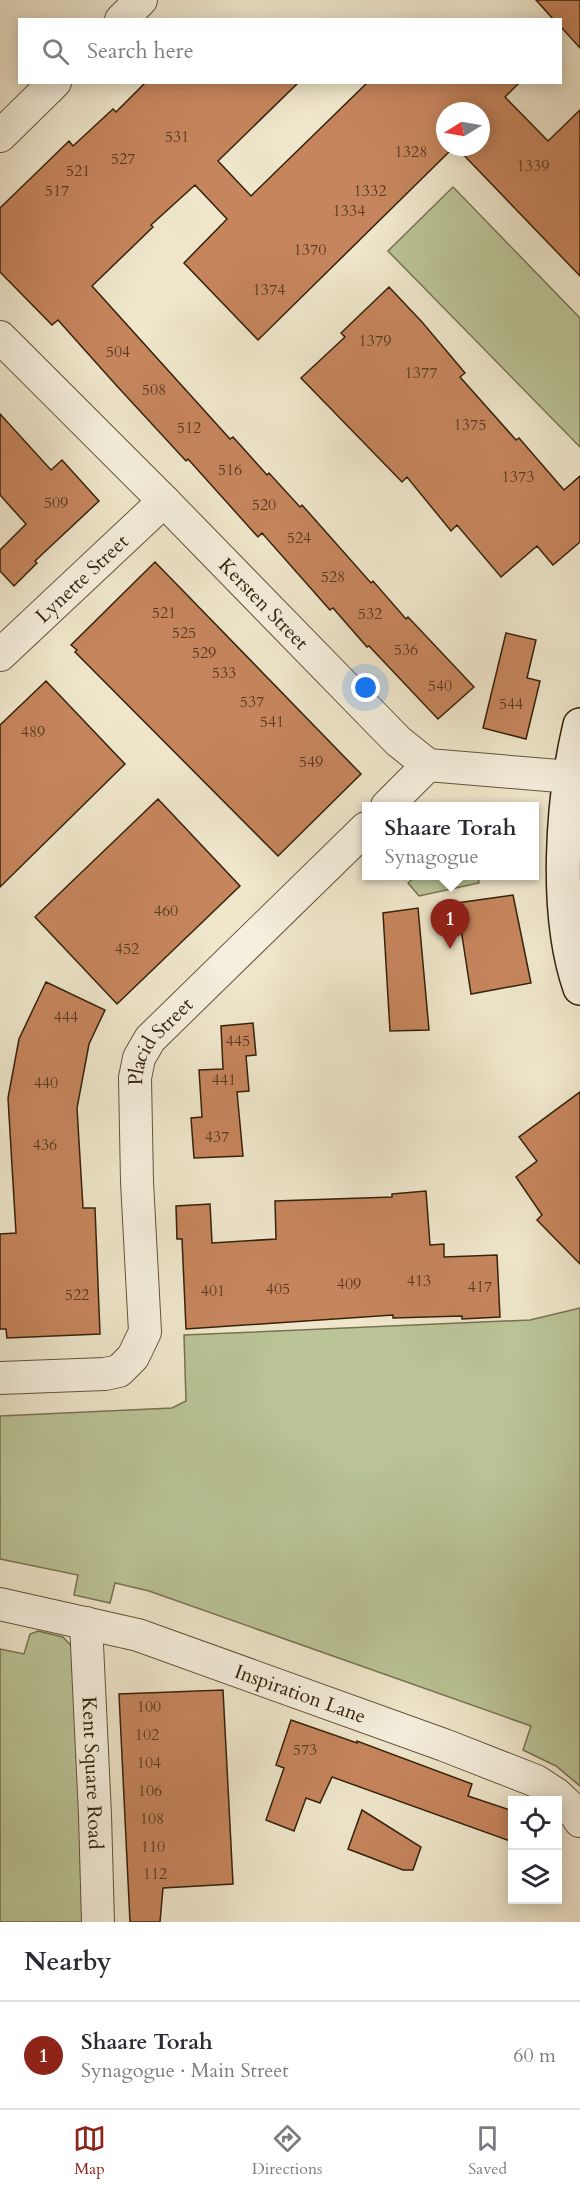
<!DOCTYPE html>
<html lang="en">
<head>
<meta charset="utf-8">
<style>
	:root { --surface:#fff; --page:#f7f7f7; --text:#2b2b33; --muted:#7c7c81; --line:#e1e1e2; --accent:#8f2418 }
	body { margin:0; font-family:Cardo,serif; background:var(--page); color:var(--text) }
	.controls { position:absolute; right:18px; bottom:18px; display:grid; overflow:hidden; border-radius:0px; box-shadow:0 3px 15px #0003 }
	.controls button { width:54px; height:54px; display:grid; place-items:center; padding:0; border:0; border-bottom:2px solid var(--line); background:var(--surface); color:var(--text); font:30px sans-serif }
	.compass { position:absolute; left:436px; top:102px; width:54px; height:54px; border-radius:50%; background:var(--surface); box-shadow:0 3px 15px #0003; rotate:259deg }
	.you { position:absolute; left:366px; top:688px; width:21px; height:21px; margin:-15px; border:4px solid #fff; border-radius:50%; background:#1a73e8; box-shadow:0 0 0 9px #1a73e833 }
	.badge { display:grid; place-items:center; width:39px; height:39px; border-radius:50%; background:var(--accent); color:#fff; font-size:20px; font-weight:700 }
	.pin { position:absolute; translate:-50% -50px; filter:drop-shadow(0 2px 3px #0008) }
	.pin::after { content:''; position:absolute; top:32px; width:21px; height:18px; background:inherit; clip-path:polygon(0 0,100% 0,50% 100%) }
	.popup { position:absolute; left:362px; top:802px; width:177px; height:78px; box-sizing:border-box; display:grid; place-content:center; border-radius:0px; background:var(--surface); filter:drop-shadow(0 2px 4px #0005); font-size:20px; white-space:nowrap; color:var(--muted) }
	.popup b { font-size:22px; color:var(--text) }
	.popup::after { content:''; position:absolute; left:50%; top:100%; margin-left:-12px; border:12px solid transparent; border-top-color:var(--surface) }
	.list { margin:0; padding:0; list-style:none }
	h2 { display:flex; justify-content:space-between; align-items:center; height:78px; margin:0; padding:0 24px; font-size:26px }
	h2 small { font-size:20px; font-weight:400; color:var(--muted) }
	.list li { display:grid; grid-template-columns:39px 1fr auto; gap:18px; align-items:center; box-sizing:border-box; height:108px; padding:0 24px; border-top:2px solid var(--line) }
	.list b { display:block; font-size:22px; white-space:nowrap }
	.list p { margin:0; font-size:20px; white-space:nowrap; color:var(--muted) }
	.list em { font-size:20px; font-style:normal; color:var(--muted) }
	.icon { flex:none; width:33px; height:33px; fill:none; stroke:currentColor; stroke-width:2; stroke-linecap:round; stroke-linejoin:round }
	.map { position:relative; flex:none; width:580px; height:1922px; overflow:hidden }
	.search { position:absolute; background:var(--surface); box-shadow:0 3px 15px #0003; left:18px; right:18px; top:18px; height:66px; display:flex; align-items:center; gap:15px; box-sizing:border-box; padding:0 21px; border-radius:0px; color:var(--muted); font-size:22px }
	.sheet { height:186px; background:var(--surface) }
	nav { display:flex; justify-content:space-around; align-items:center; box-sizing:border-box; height:84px; border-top:2px solid var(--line); background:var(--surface); font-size:16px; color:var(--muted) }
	nav a { display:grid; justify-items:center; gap:3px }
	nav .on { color:var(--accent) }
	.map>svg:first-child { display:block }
</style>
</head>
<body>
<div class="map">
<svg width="580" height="1922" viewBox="0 0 580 1922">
	<rect width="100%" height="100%" fill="#efe6cb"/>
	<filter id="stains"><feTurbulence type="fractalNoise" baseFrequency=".00333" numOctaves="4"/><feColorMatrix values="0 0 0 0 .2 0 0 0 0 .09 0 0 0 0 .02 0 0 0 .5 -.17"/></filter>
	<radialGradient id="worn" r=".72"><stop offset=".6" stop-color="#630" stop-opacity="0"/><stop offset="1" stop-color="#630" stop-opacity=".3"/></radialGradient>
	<path fill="#bac497" stroke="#777351" stroke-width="1.5" d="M453,187L580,318V447L388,251Z
		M416,876H478L479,883L419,896L408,883Z
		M580,1308V1786L556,1766L523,1750L531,1726L149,1591L115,1583L110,1603L74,1595L78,1575L0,1559V1416L172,1408L186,1401L184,1335L530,1320Z
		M38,1631L63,1637L73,1648L89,1922H0V1649L24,1654L30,1634Z"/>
	<path fill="#c6855d" stroke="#34220b" stroke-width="1.5" d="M536,0H580V48L561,27V20H554Z
		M146,82H299L218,161L251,196L368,82H520L505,97L548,141L580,110V276L456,147H481V111H445V147H454L258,340L184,263L227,219L195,185L151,225L153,227L92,286L230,439L233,437L267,475L269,473L300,507L302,505L371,583L373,581L406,619L408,617L474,687L438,719L369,646L367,647L333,608L330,610L262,533L258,537L188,459L186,461L116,385L58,320L52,325L0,272V208L69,141L73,146L113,109L116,112Z
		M389,287L422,322L465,373L460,377L516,440L519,438L564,490L580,476V542L553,565L537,546L501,577L457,525L451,531L407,477L402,482L301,378L345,337L341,333Z
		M0,414L51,470L62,460L99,501L35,561L37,563L14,586L0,571V550L26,524L0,495Z
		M155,562L361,774L278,856L75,652L77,650L71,645Z
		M506,633L536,640L527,678L540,681L526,739L483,728Z
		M46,681L125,764L0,887V725Z
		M158,799L240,886L117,1004L35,917Z
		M513,895L531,983L471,994L457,903Z
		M418,908L429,1030L390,1031L383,913Z
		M46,982L105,1010L89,1044L77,1108L83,1208H95L100,1334L7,1338L6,1329H0V1234L16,1233L8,1098L19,1039Z
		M253,1023L256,1055L246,1056L249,1091L237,1092L243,1156L194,1158L191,1118L202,1117L199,1070L223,1069L221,1026Z
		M580,1092V1264L537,1220L542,1215L516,1177L537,1161L519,1137Z
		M426,1191L430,1245L444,1244V1257L497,1255L500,1317L462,1319V1316L393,1318V1315L186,1329L182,1239H177L176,1206L210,1204L212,1243L276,1239L275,1201L392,1197V1194Z
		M223,1690L233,1884L163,1888L160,1922H130L119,1694Z
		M291,1720L357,1743V1741L472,1784L468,1796L513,1811V1842L332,1777L320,1803L306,1798L294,1831L266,1820L284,1768L276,1765Z
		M362,1810L421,1847L413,1870H403L348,1849Z"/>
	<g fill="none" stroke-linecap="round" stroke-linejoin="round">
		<defs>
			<g id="street">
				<path d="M121,20L141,0"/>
				<path d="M0,136L55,82"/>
				<path id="s1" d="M0,337L164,501L398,741L428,765L571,777"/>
				<path id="s2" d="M0,655L164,501"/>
				<path d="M387,806L428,765"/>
				<path id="s3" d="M0,1378L105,1374L119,1371L133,1357L145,1332L137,1182L135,1078L139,1058L150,1039L366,828"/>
				<path id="s4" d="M0,1604L138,1635L444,1745L536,1781L556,1794L572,1809L580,1821"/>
				<path id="s5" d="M86,1623L95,1815L98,1922"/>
			</g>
			<path id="secondary" d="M580,725C562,800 554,914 580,988"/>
		</defs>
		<use href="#street" stroke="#63533b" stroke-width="34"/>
		<use href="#secondary" stroke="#34220b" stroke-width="36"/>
		<use href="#street" stroke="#f5efdd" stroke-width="32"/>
		<use href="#secondary" stroke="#f5efdd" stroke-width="33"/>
	</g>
	<g text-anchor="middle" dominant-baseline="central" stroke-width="5" stroke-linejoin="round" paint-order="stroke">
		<g font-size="16" fill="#583b20">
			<text x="177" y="137">531</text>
			<text x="411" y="152">1328</text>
			<text x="123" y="159">527</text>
			<text x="533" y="166">1339</text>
			<text x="78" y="171">521</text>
			<text x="57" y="191">517</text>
			<text x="370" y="191">1332</text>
			<text x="349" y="211">1334</text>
			<text x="310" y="250">1370</text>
			<text x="269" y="290">1374</text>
			<text x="375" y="341">1379</text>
			<text x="118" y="352">504</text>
			<text x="421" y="373">1377</text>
			<text x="154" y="390">508</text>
			<text x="470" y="425">1375</text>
			<text x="189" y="428">512</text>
			<text x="230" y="470">516</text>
			<text x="518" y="477">1373</text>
			<text x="56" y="503">509</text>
			<text x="264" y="505">520</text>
			<text x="299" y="538">524</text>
			<text x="333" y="577">528</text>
			<text x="164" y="613">521</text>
			<text x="370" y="614">532</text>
			<text x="184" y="633">525</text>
			<text x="406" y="650">536</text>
			<text x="204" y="653">529</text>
			<text x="224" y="673">533</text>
			<text x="440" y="686">540</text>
			<text x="252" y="702">537</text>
			<text x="511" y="704">544</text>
			<text x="272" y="722">541</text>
			<text x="33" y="732">489</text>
			<text x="311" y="762">549</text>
			<text x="166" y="911">460</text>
			<text x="127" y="949">452</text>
			<text x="66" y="1017">444</text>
			<text x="238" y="1041">445</text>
			<text x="224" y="1080">441</text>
			<text x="46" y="1083">440</text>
			<text x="217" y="1137">437</text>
			<text x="45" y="1145">436</text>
			<text x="419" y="1281">413</text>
			<text x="349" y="1284">409</text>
			<text x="480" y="1287">417</text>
			<text x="278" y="1289">405</text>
			<text x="213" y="1291">401</text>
			<text x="77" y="1295">522</text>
			<text x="149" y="1707">100</text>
			<text x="147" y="1735">102</text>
			<text x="305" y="1750">573</text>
			<text x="149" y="1763">104</text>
			<text x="150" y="1791">106</text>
			<text x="152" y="1819">108</text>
			<text x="153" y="1847">110</text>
			<text x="155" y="1874">112</text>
		</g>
		<g font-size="20" fill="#34220b" stroke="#f5efdd">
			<text stroke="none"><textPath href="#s2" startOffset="112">Lynette Street</textPath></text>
			<text stroke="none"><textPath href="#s1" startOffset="375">Kersten Street</textPath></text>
			<text stroke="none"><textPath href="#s3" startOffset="466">Placid Street</textPath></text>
			<text stroke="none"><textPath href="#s4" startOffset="314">Inspiration Lane</textPath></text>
			<text stroke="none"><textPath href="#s5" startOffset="150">Kent Square Road</textPath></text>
		</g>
	</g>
	<rect width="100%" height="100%" filter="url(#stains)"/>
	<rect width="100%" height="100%" fill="url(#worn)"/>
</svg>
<div class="controls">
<button><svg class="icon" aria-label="locate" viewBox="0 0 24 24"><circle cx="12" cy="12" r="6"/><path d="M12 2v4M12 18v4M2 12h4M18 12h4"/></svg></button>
<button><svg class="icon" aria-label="layers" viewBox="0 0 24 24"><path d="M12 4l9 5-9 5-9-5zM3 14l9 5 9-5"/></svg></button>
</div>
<svg class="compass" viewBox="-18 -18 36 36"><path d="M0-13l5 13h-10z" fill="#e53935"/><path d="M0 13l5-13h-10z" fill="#7c7c81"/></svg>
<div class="you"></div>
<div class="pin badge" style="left:450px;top:949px">1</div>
<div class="popup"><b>Shaare Torah</b>Synagogue</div>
<div class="search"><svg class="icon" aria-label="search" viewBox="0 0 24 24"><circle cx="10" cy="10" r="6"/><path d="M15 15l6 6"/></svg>Search here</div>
</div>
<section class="sheet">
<h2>Nearby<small></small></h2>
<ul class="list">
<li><span class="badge">1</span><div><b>Shaare Torah</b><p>Synagogue · Main Street</p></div><em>60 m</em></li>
</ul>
</section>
<nav>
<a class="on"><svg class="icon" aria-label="map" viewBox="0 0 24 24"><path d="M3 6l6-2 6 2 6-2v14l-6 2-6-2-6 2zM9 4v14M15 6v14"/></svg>Map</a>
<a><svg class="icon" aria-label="directions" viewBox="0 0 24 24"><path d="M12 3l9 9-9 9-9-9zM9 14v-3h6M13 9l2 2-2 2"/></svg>Directions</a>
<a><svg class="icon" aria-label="saved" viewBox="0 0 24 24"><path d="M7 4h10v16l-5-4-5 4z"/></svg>Saved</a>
</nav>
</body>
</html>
